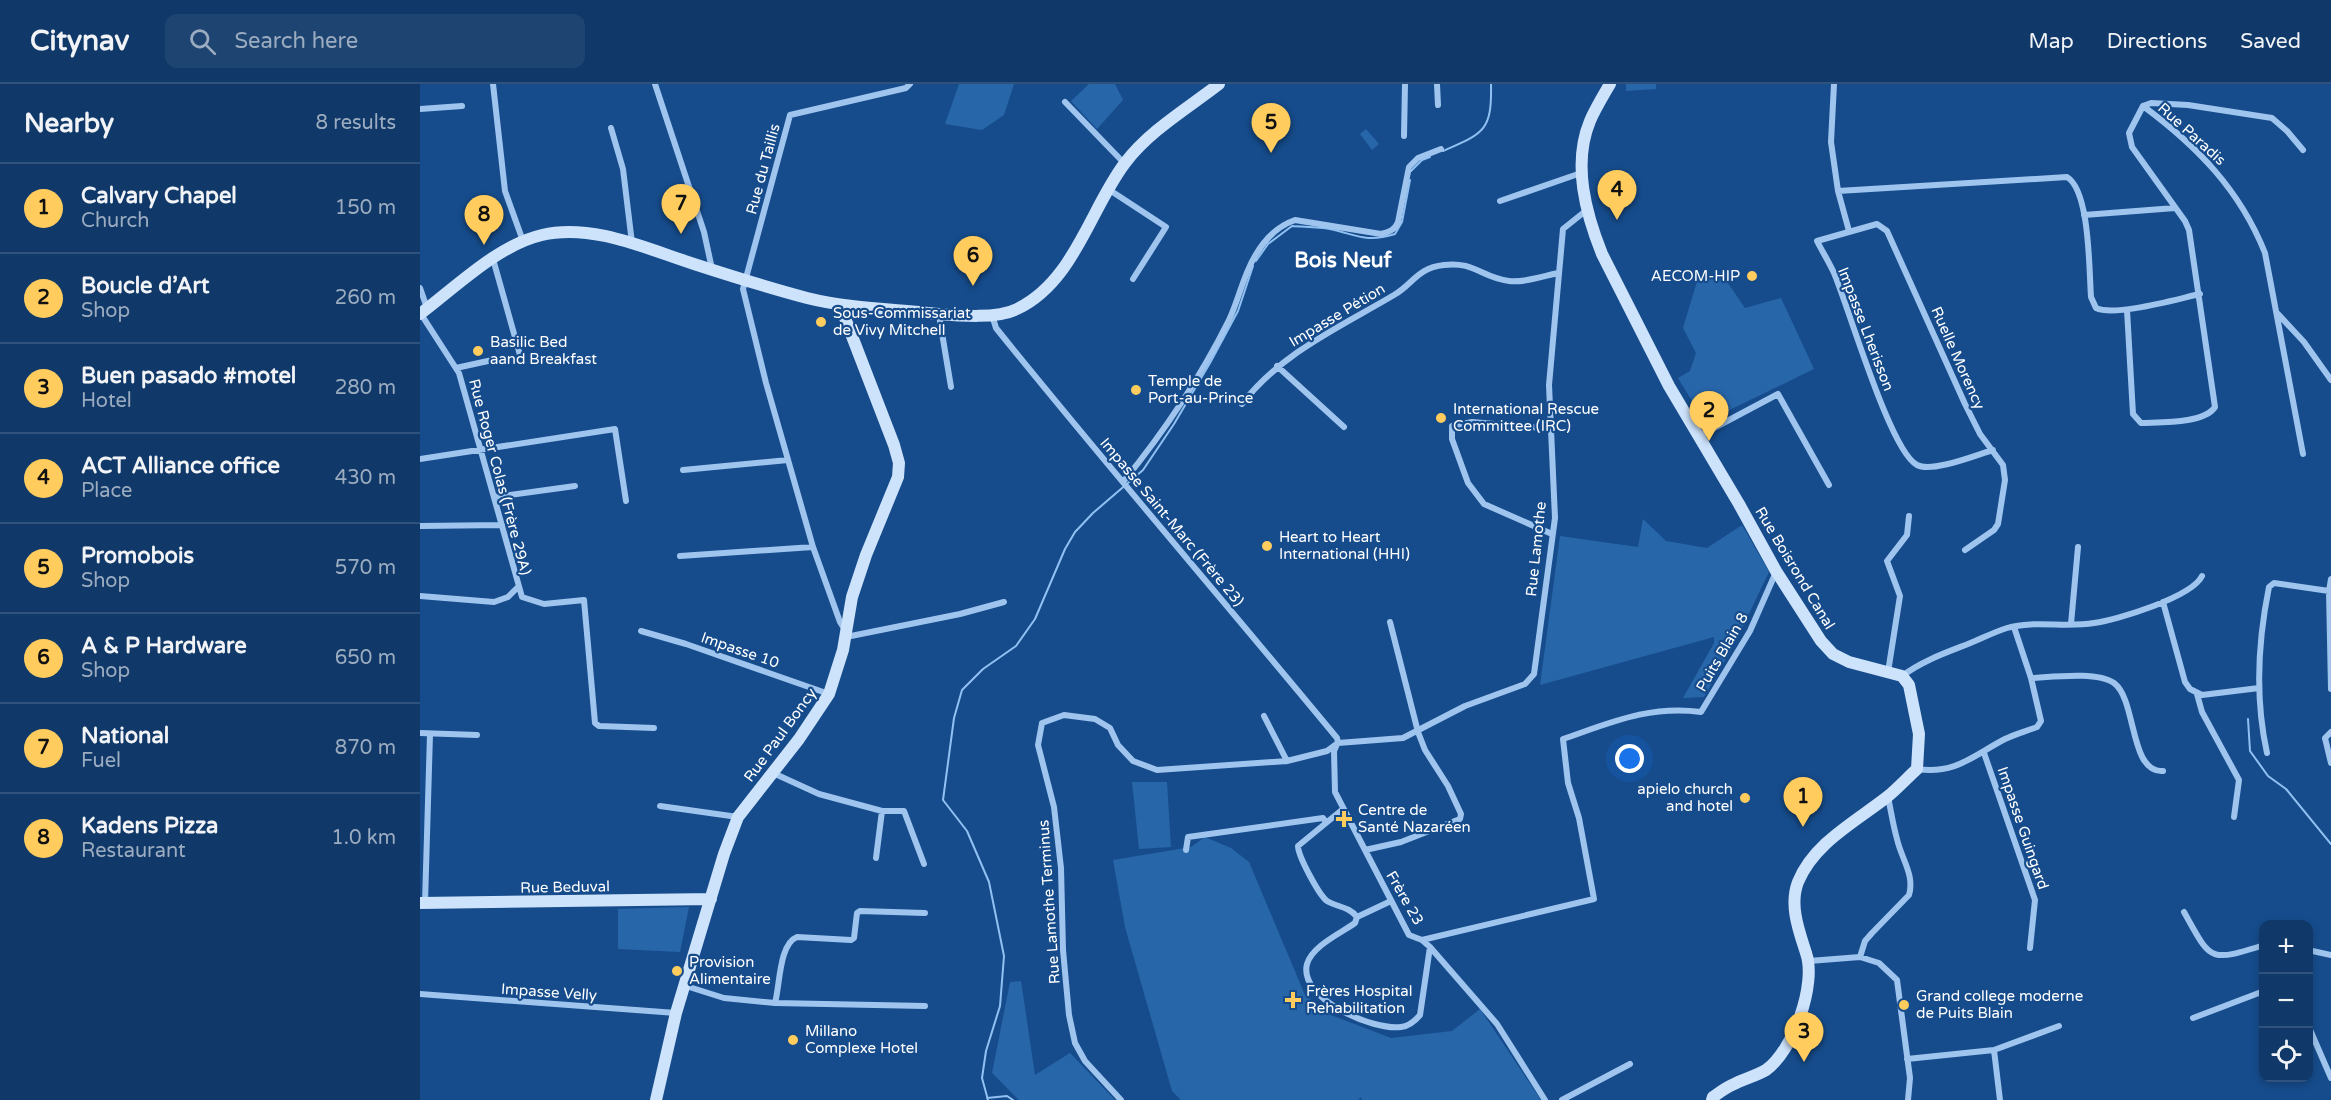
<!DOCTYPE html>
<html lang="en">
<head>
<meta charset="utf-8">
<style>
	:root { --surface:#103969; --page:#1e4471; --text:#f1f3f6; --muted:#9cacc0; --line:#30537d; --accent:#ffcc5d }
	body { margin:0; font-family:"Varela Round",sans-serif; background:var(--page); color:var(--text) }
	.controls { position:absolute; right:18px; bottom:18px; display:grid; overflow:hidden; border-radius:12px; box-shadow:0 3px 9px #0003 }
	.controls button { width:54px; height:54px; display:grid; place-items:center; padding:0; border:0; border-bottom:2px solid var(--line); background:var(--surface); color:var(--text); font:30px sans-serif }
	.you { position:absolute; left:1210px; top:675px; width:21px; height:21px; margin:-15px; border:4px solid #fff; border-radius:50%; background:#1a73e8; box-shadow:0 0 0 9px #1a73e833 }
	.badge { display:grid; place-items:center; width:39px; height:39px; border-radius:50%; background:var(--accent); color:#111; font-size:20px; font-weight:700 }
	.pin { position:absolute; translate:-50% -50px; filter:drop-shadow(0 2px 3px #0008) }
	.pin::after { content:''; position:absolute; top:32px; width:21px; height:18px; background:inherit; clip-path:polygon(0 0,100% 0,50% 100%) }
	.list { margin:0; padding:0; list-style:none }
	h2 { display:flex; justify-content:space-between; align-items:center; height:78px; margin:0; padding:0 24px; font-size:26px }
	h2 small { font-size:20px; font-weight:400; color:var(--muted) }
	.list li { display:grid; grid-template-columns:39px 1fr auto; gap:18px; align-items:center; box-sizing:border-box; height:90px; padding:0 24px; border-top:2px solid var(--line) }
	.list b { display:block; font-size:22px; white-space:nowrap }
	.list p { margin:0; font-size:20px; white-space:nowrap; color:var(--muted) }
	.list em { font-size:20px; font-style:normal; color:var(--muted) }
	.icon { flex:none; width:33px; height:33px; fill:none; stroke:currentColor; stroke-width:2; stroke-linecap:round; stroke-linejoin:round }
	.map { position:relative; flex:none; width:1911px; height:1016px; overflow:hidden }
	header { display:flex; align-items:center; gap:36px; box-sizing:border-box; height:84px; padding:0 30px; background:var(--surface); border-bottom:2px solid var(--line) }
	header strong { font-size:28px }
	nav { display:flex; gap:33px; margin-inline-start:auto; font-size:21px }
	.search { width:420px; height:54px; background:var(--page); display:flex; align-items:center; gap:15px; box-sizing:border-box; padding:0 21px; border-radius:12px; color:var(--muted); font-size:22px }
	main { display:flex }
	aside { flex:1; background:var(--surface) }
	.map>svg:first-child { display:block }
</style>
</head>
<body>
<header>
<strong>Citynav</strong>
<div class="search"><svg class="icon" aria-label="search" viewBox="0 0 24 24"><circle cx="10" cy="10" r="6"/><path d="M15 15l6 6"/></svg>Search here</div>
<nav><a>Map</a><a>Directions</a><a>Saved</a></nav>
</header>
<main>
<aside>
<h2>Nearby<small>8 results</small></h2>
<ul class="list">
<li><span class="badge">1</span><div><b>Calvary Chapel</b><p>Church</p></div><em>150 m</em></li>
<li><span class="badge">2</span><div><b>Boucle d’Art</b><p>Shop</p></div><em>260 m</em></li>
<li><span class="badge">3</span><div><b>Buen pasado #motel</b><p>Hotel</p></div><em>280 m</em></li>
<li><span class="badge">4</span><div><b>ACT Alliance office</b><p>Place</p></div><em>430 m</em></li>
<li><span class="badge">5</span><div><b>Promobois</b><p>Shop</p></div><em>570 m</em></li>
<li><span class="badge">6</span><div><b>A &amp; P Hardware</b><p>Shop</p></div><em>650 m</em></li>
<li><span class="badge">7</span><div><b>National</b><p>Fuel</p></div><em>870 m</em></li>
<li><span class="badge">8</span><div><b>Kadens Pizza</b><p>Restaurant</p></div><em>1.0 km</em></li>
</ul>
</aside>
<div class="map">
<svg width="1911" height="1016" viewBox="0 0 1911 1016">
	<rect width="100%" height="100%" fill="#164c8c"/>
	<path fill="#2866aa" d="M539,0H594L584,31L562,46L525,40Z
		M669,0H695L703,16L677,45L651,17Z
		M1206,0H1236V5L1206,7Z
		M946,45L959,60L952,66L940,50Z
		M1301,189L1325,224L1361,214L1394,285L1285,338L1258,294L1270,287L1276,269L1263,244L1278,194Z
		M1223,435L1246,457L1287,464L1322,441L1349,488L1315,559L1284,613L1263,614L1294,559V553L1120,601L1140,452L1218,463Z
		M712,698H747L751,763L719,765Z
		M785,753L811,764L829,778L885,911L911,931L971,954L1032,947L1060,925L1121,1016H942L941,1013L938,1016H761L752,1007L705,843L693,776L771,763Z
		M269,823L260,868L198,865V825Z
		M601,897L615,991L650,969L695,1016H599L572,989L590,898Z"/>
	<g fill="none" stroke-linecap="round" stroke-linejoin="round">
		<path stroke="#91c1f2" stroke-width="2" d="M1023,67C1064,49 1072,47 1071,0
			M991,87L1002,76L1010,73
			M836,177L848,160L872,142C884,143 898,143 910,145C937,151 946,159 975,150L982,138L990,96
			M1828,635L1830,667L1848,692L1866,705L1911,760
			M567,1014L587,1012L593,1016
			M568,1016L562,994L566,967L580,922L584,872L569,798L547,747L523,716L534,634L542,606L563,585L596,562L615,535L645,465L655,448L673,429L723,386L754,340L790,279L818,227L833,182"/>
		<path stroke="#9fc5ef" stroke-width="6" d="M73,0L85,107L103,157
			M235,0L284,148L292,185
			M1017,0L1018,21
			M1414,0L1411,58L1418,107L1429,147
			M645,18L704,79
			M1723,22L1731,19L1768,21L1852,34L1867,47L1883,66
			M0,25L42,22
			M191,44L203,85L212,159
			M984,52L985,0
			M688,105L746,143L713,195
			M1418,107L1647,93C1670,107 1669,186 1671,213L1676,224C1695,233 1757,215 1780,210
			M1080,117L1161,89
			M1664,131L1755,124
			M73,175L100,271
			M0,204L7,224
			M1707,226L1713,330L1721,339C1740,338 1784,340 1795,323L1769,146L1765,137L1712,63L1709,49L1723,22C1777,62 1820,106 1845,169L1883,370
			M1,230L39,289L102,513L124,520L164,516L175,639L179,642L234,644
			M1858,230L1884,258L1911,296
			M519,231L531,303
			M572,231L576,244C687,382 804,517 917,654L918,659
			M857,282L924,343
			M36,284L77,275
			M822,320C861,269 920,243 974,211C993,200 997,184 1024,181C1054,177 1062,194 1089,197C1104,199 1124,192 1138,189
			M1279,352L1358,310L1409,401
			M0,375L195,345L206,417
			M263,386L368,376
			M703,398C744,348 780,294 809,236C819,215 823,192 835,172C844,156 858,142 875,136L961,150C969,148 975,146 978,138L989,83L998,74L1021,65
			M75,413L155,402
			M0,442L82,441
			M1132,450L1064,420L1048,399L1032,355V342L1052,338L1132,345
			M1545,466L1574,446L1578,440L1585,396L1583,381L1560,350L1545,320L1467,147L1457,140L1397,157C1402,167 1409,178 1414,189C1429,224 1470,367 1497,381C1512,389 1556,371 1573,366
			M260,472L393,463
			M1911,495L1909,507L1911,605
			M0,512L74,518L88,513L98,503
			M1743,518L1765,598L1770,605L1782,611L1839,604
			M1651,540L1658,463
			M425,546L420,538L393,463L346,299L323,205L370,31L486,4L490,0
			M221,547L266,560L409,610
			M426,553L540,530L584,518
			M1468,588L1480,512L1467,477L1487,451L1489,432
			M1482,592C1502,577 1525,569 1548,560C1561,555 1574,548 1587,544C1615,536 1645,544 1674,539C1697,536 1772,513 1782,492
			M1611,594C1632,593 1677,587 1694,599C1717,616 1709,689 1743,687
			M1777,610L1782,628L1819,696L1814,733
			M844,632L867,677
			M1911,648L1905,654L1911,679
			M0,649L57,651
			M917,660L914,667L915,708L989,851L1002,856L1010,863L1077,940L1125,1016
			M1564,669L1615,816L1610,864
			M1847,669C1835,615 1838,557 1849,503L1854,499L1909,507
			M1497,685C1535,691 1554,671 1585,655C1595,650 1607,647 1617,643L1621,637L1611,594L1594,543
			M353,689L399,710L462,727H484L504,780
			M240,722L318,733
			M923,725L878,762C878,772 899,811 907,817C917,823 930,823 937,833L935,839C921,849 892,862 887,880C878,915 954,947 981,943C989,942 995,937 1000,931L1010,863
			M766,766L768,753L903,734L906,738
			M945,766L981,758L1040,735L1041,730L1028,702L1005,666L998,648L970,538
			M456,774L462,727
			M5,819L10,650
			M1764,828C1791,876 1788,879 1844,861
			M937,833L971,817
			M1002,856L1174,815L1159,734L1148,699L1143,655C1190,639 1229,621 1281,628L1330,547L1356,488
			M1888,866L1911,871
			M1440,873L1445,857L1452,849L1489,811C1495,791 1481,774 1477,755C1473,741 1471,727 1468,713
			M1389,877L1440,873L1459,879L1477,896L1490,994L1488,1016
			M266,902L304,914L355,919L505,922
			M0,910L256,929
			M355,919C360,901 359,860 377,853L431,856L434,854L437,829L440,827L505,829
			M1773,934L1844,907
			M1888,941L1911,994
			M1574,966L1580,1016
			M1487,975L1574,966L1639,942
			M701,1016L665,977L655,959L649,931L643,866L641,784L634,723L618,661L622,639L644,631L675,635L690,644L698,661L713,677L737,686L867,677L907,667L918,659L983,654L1045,622L1105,600L1114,590L1135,434L1129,301L1143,145L1168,125
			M1142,1016L1210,980"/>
		<path stroke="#cde2fb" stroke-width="12" d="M1190,0C1183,12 1175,25 1170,37C1152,80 1166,130 1182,170L1249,302L1319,420L1356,487L1401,557L1413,570L1429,578L1482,592L1489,601L1499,650L1497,685C1487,694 1477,705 1467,713C1435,738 1394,759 1378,798C1369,821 1379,847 1386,869C1397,900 1373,967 1346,986C1336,992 1323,995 1312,1001C1305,1004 1299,1009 1293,1013L1292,1016
			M0,230C36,203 78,161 122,151C172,139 227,165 274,180C311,192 349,204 387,214C427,224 468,225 508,229C533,231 575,236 597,225C654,198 670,125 705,79C729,47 768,24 799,0
			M0,819L291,815
			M236,1016L256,929L304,770L318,733L379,655L409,610L423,566L432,513L446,471L478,393L479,379L474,361L420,221"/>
	</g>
	<g fill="#ffcc5d" stroke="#164c8c" stroke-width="2">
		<circle cx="1332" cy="192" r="6"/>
		<circle cx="401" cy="238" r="6"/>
		<circle cx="58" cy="267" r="6"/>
		<circle cx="716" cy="306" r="6"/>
		<circle cx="1021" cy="334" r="6"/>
		<circle cx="847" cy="462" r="6"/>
		<circle cx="1325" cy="714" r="6"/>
		<path d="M921 726h6v6h6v6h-6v6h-6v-6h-6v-6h6z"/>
		<circle cx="257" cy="887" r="6"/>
		<path d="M870 907h6v6h6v6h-6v6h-6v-6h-6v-6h6z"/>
		<circle cx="1484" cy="921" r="6"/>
		<circle cx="373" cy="956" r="6"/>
	</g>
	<g text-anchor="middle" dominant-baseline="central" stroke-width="4.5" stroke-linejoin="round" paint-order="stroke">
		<g font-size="15" fill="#fff" stroke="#164c8c">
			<text transform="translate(1772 50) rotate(42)">Rue Paradis</text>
			<text transform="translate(343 85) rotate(-75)">Rue du Taillis</text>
			<text transform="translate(917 231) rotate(-31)">Impasse Pétion</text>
			<text transform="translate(1446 245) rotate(69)">Impasse Lherisson</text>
			<text transform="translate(1538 274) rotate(66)">Ruelle Morency</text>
			<text transform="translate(80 393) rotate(75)">Rue Roger Colas (Frère 29A)</text>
			<text transform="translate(752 438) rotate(50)">Impasse Saint-Marc (Frère 23)</text>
			<text transform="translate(1116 465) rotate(-84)">Rue Lamothe</text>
			<text transform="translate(1375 484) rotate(59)">Rue Boisrond Canal</text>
			<text transform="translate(320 566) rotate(19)">Impasse 10</text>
			<text transform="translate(1302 568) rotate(-60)">Puits Blain 8</text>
			<text transform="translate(360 651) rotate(-54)">Rue Paul Boncy</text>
			<text transform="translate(1603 744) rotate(71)">Impasse Guingard</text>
			<text transform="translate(145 803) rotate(-1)">Rue Beduval</text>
			<text transform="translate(985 814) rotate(60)">Frère 23</text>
			<text transform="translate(629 818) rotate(-94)">Rue Lamothe Terminus</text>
			<text transform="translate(129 908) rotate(4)">Impasse Velly</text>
		</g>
		<g font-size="15" fill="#fff" stroke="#164c8c" text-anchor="start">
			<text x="1320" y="192" text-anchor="end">AECOM-HIP</text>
			<text x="413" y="229">Sous-Commissariat<tspan x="413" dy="17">de Vivy Mitchell</tspan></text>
			<text x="70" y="258">Basilic Bed<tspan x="70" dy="17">aand Breakfast</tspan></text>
			<text x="728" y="297">Temple de<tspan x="728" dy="17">Port-au-Prince</tspan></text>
			<text x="1033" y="325">International Rescue<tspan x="1033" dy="17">Committee (IRC)</tspan></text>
			<text x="859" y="453">Heart to Heart<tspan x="859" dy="17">International (HHI)</tspan></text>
			<text x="1313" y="705" text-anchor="end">apielo church<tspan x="1313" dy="17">and hotel</tspan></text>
			<text x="938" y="726">Centre de<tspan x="938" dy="17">Santé Nazaréen</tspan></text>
			<text x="269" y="878">Provision<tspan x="269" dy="17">Alimentaire</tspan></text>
			<text x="886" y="907">Frères Hospital<tspan x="886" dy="17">Rehabilitation</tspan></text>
			<text x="1496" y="912">Grand college moderne<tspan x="1496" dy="17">de Puits Blain</tspan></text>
			<text x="385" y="947">Millano<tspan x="385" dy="17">Complexe Hotel</tspan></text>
		</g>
		<g font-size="21" font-weight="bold" fill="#fff" stroke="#164c8c">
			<text x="923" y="176">Bois Neuf</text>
		</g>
	</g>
</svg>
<div class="controls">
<button>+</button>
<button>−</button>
<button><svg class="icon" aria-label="locate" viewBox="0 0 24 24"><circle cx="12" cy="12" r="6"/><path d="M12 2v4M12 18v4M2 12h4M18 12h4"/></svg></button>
</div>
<div class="you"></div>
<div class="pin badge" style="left:1383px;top:743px">1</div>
<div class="pin badge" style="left:1289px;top:357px">2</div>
<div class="pin badge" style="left:1384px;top:978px">3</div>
<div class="pin badge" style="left:1197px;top:136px">4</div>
<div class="pin badge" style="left:851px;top:69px">5</div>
<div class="pin badge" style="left:553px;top:202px">6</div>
<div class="pin badge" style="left:261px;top:150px">7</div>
<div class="pin badge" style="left:64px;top:161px">8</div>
</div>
</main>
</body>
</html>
